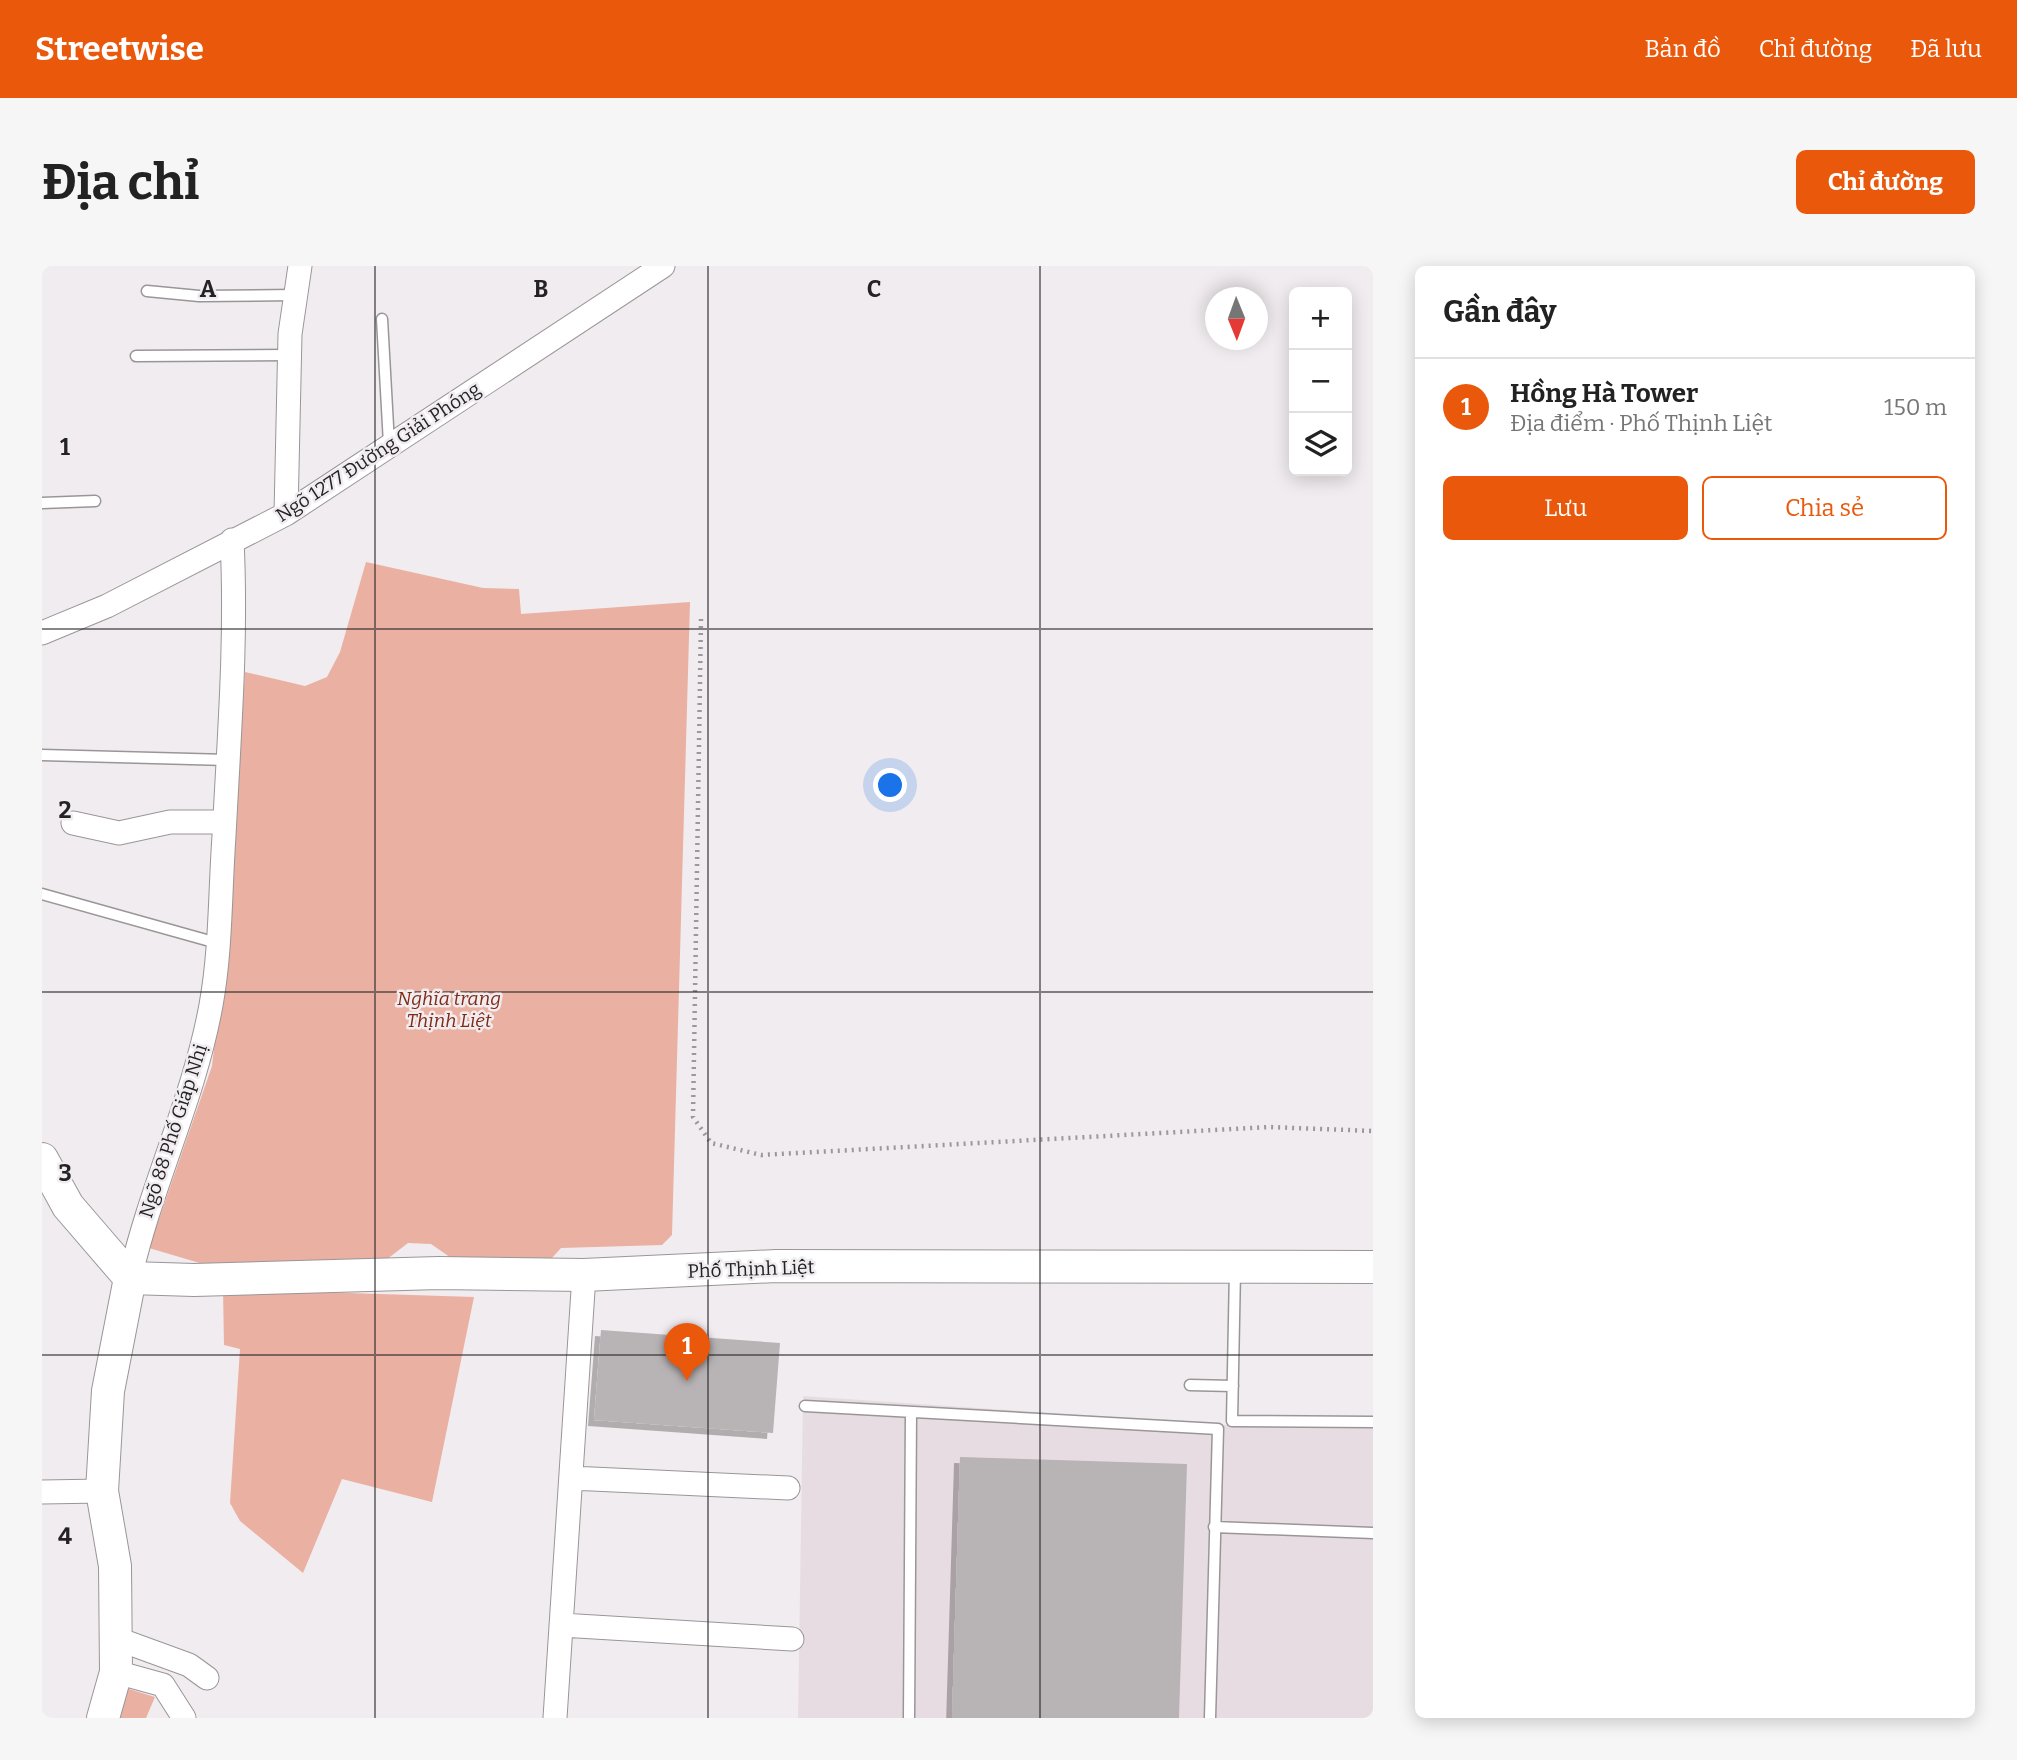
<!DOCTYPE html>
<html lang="vi">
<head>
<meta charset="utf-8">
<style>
	:root { --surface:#fff; --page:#f6f6f6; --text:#222; --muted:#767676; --line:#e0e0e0; --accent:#ea580c }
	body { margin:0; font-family:Bitter,serif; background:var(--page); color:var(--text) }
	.controls { position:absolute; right:21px; top:21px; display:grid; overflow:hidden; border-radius:10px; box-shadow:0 4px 18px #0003 }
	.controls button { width:63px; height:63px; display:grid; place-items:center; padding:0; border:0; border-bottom:2px solid var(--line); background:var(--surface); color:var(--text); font:35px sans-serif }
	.compass { position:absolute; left:1163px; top:21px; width:63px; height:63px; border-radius:50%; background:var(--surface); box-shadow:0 4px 18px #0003; rotate:179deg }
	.you { position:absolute; left:849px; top:520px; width:24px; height:24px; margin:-18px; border:5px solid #fff; border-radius:50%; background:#1a73e8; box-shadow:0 0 0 10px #1a73e833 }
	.badge { display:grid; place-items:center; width:46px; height:46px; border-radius:50%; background:var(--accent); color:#fff; font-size:23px; font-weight:700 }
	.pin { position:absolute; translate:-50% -58px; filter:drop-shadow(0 2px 4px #0008) }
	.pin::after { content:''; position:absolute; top:37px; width:24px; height:21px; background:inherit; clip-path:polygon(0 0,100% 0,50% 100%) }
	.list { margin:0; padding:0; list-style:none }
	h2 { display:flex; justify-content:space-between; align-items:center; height:91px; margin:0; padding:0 28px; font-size:30px }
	h2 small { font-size:23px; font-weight:400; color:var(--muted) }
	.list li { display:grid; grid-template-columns:46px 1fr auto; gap:21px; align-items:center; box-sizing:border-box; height:98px; padding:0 28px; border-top:2px solid var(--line) }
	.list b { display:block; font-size:26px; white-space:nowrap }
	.list p { margin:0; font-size:23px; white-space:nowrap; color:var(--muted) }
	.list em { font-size:23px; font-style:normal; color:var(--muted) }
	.actions { display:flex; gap:14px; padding:21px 28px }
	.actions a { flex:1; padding:16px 0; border:2px solid var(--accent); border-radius:10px; text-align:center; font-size:24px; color:var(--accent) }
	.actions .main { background:var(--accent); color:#fff }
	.icon { flex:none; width:38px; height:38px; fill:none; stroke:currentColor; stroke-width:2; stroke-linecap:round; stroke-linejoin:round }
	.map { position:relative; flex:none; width:1331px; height:1452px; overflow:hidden; border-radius:10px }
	header { display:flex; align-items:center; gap:42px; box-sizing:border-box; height:98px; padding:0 35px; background:var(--accent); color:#fff }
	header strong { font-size:33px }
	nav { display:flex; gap:38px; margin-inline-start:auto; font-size:24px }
	.intro { display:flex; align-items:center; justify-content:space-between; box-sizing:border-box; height:168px; padding:0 42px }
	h1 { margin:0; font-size:49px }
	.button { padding:18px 32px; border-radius:10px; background:var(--accent); color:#fff; font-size:24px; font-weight:700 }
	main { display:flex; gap:42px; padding:0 42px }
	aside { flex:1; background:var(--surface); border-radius:10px; box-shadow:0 4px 18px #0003 }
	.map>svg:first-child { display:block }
</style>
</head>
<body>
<header>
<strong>Streetwise</strong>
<nav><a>Bản đồ</a><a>Chỉ đường</a><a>Đã lưu</a></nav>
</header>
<div class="intro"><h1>Địa chỉ</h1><a class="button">Chỉ đường</a></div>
<main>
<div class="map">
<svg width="1331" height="1452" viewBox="0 0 1331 1452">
	<defs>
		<filter id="shadow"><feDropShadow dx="-6" dy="6" stdDeviation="0" flood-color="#0004"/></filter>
	</defs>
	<rect width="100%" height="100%" fill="#f1ecef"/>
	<path fill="#e8dce3" d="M761,1130L1187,1159L1331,1161V1452H756Z"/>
	<path fill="#eab0a2" d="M324,296L441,322L477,323L479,348L648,336L630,969L620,979L519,982L509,993L415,996L389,978L366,977L340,997L161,998L107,982L170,800L186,663L203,406L263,420L285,411L298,386Z
		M181,1023L432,1031L390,1236L300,1213L261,1307L198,1255L188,1237L198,1083L182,1079Z
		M74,1419L113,1431L104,1452H67Z"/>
	<path fill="#b8b3b4" filter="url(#shadow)" d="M559,1064L738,1077L731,1167L552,1154Z
		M918,1191L1145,1198L1137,1452H910Z"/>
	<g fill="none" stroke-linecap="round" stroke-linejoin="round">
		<defs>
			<path id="lane" d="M105,25L157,30L253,29
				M340,53L347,178
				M94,90L248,89
				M0,237L53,235
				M0,489L186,494
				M0,628L175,677
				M1193,1004L1190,1155L1331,1156
				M1148,1119L1191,1120
				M763,1140L1176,1163L1168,1452
				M1172,1261L1331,1267
				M867,1452L869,1146"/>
			<path id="street" d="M244,248L248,68L258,0
				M0,367L65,340L244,248L621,0
				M31,557L77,567L128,556H182
				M88,1012C109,919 152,833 169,739C179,684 178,626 182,570C187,472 195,373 190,274
				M529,1212L746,1222
				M0,1226L60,1225
				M519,1359L750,1373
				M73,1372L147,1399L165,1412
				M74,1406L121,1419L142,1452
				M513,1452L542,1009"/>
			<path id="secondary" d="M0,893L26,940L88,1012
				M88,1012L152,1014L397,1007L542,1009L734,1000L1331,1001
				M61,1452L74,1406L73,1300L60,1225L66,1125L88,1012"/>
		</defs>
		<use href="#lane" stroke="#9a9698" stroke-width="13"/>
		<use href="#street" stroke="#9a9698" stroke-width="25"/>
		<use href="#secondary" stroke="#9a9698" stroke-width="34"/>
		<path stroke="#9b989a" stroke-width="4.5" stroke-dasharray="2 5" stroke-linecap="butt" d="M659,353L651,851L669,877L719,889L1227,861L1331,865"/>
		<use href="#lane" stroke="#fff" stroke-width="10"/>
		<use href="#street" stroke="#fff" stroke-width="23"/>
		<use href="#secondary" stroke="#fff" stroke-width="32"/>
	</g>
	<path fill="none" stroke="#242324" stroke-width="2" stroke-opacity="0.55" d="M333,0V1452M666,0V1452M998,0V1452M0,363H1331M0,726H1331M0,1089H1331"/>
	<g text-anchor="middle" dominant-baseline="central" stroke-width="5" stroke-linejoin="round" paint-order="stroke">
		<g font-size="19" fill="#242324" stroke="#f1ecef">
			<text transform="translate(336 186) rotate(-33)">Ngõ 1277 Đường Giải Phóng</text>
			<text transform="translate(131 865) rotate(-72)">Ngõ 88 Phố Giáp Nhị</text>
			<text transform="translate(709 1003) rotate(-2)">Phố Thịnh Liệt</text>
		</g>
		<g font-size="19" font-style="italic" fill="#802a16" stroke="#f1ecef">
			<text x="407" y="732">Nghĩa trang<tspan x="407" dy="22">Thịnh Liệt</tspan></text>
		</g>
	</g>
	<g font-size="23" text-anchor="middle" font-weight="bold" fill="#242324" stroke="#f1ecef" stroke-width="5" stroke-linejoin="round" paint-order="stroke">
		<text x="166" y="31">A</text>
		<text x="499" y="31">B</text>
		<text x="832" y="31">C</text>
		<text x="23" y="189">1</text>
		<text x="23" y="552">2</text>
		<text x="23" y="915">3</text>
		<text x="23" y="1278">4</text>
	</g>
</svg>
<div class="controls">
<button>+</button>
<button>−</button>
<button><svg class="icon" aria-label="layers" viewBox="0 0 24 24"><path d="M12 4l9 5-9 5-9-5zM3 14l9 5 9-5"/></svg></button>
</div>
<svg class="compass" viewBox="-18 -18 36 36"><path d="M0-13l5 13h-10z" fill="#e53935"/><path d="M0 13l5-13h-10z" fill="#767676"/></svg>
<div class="you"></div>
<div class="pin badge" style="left:645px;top:1115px">1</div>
</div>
<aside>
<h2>Gần đây<small></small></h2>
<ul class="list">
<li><span class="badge">1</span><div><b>Hồng Hà Tower</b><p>Địa điểm · Phố Thịnh Liệt</p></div><em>150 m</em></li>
</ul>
<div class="actions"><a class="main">Lưu</a><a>Chia sẻ</a></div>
</aside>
</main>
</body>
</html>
